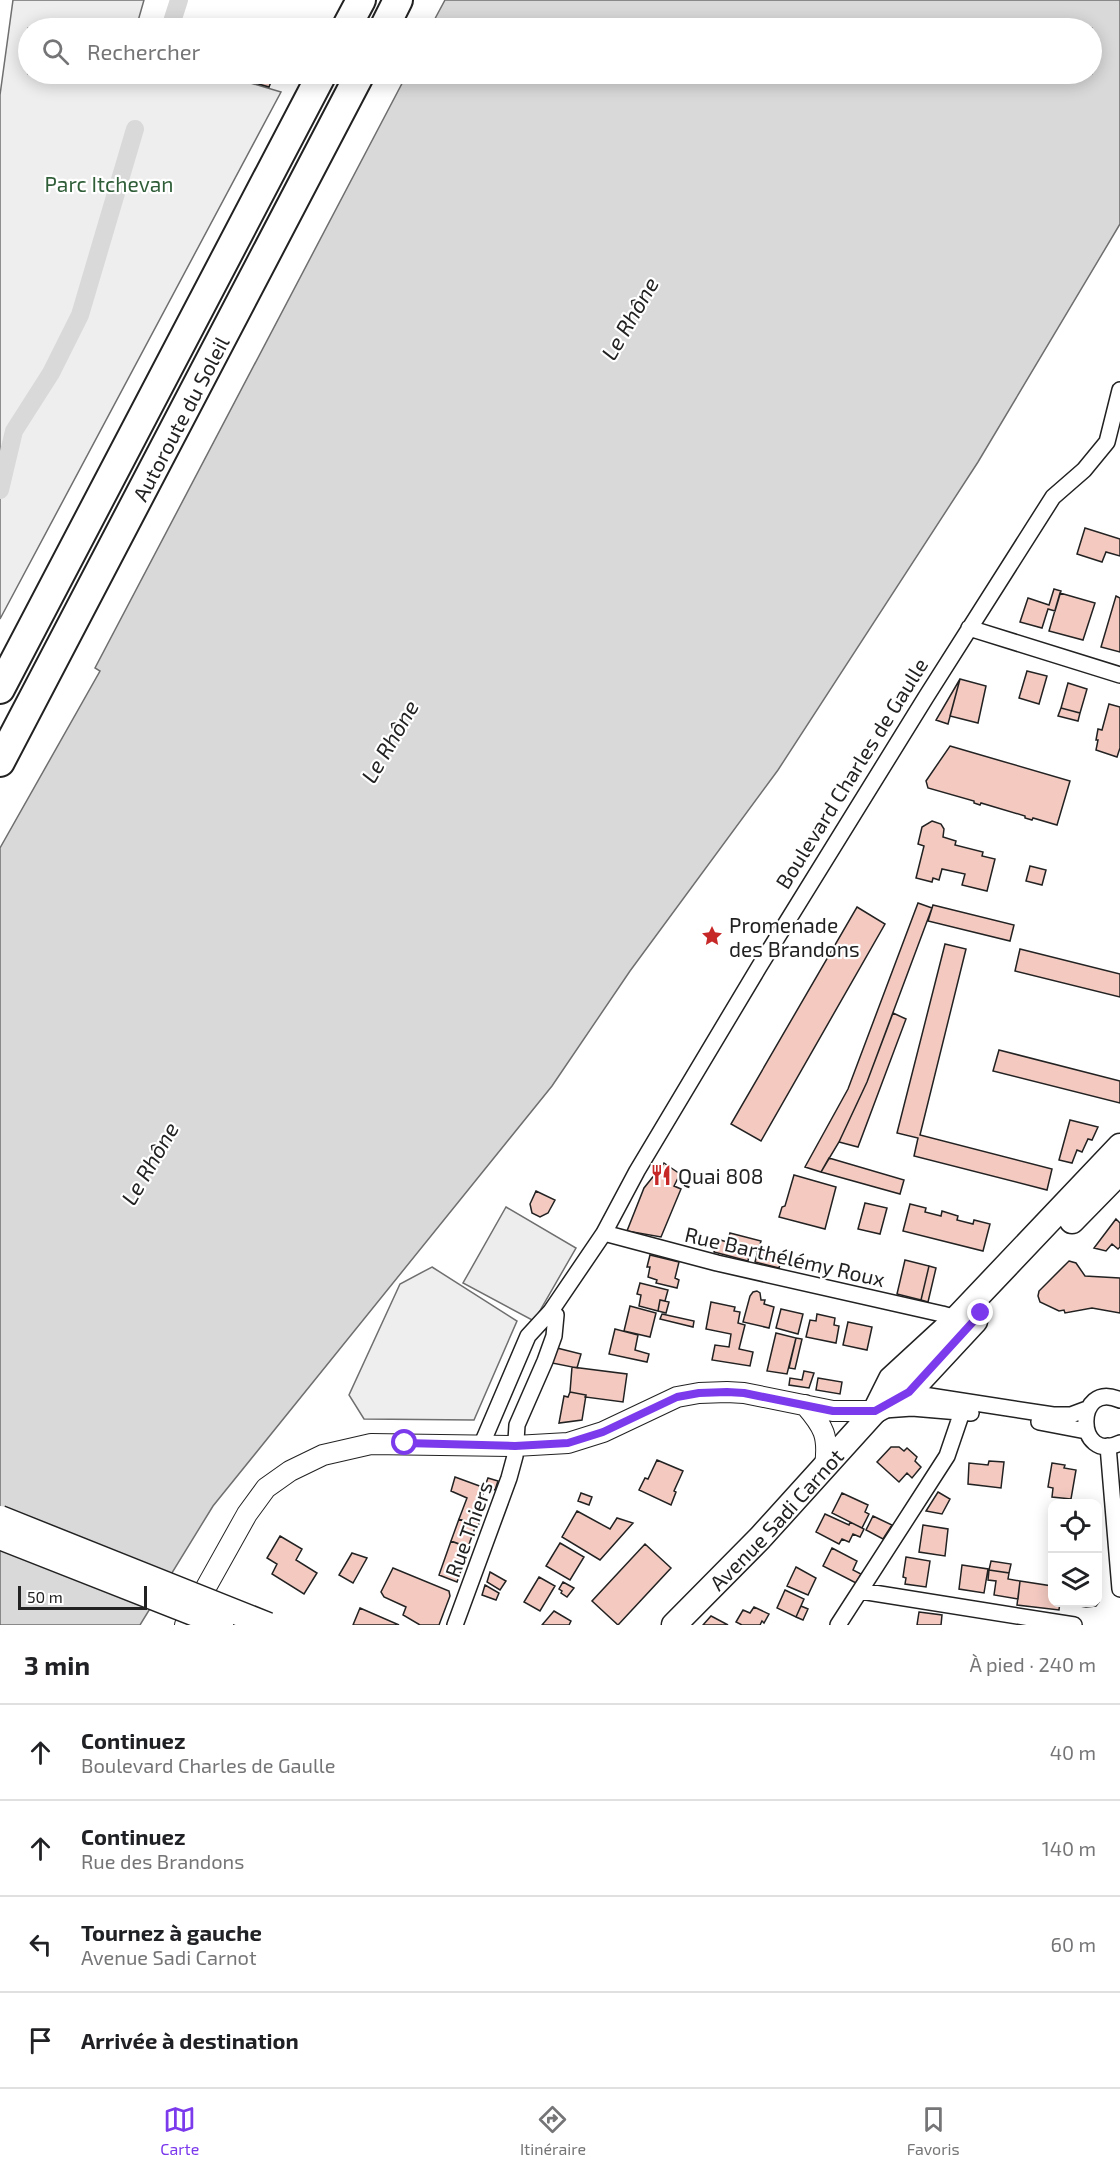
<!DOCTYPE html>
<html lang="fr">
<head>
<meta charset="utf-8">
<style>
	:root { --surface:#fff; --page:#f2f2f2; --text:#202124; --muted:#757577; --line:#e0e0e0; --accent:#7c3aed }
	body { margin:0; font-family:"Exo 2",sans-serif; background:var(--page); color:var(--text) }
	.controls { position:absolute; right:18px; bottom:18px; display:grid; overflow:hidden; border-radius:12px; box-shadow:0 3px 15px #0003 }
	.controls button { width:54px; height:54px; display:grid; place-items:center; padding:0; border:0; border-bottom:2px solid var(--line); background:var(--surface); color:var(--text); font:30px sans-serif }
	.scale { position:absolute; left:18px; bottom:15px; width:129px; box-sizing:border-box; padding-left:6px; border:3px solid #222; border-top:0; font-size:16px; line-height:21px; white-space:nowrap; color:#222; -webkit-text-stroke:4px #fff; paint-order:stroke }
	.stop { position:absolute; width:18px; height:18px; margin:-14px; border:4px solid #7c3aed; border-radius:50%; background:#fff }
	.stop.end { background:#7c3aed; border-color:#fff; box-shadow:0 2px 6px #0008 }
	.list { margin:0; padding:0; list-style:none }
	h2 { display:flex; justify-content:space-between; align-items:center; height:78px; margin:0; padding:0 24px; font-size:26px }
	h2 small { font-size:20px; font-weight:400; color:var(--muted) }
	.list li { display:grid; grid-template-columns:39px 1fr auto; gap:18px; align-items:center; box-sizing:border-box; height:96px; padding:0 24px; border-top:2px solid var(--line) }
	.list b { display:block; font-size:22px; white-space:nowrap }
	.list p { margin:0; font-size:20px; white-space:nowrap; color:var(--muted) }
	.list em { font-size:20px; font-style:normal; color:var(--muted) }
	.icon { flex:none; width:33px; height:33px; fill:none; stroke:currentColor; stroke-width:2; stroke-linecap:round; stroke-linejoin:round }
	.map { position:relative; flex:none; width:1120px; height:1625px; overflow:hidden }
	.search { position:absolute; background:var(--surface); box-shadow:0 3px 15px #0003; left:18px; right:18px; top:18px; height:66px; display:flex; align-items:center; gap:15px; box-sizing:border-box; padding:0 21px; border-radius:33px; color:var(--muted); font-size:22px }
	.sheet { height:462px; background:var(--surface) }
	nav { display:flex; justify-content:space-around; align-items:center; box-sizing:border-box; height:84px; border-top:2px solid var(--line); background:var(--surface); font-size:16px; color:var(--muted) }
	nav a { display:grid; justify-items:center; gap:3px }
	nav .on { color:var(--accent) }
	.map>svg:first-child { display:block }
</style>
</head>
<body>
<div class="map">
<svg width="1120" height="1625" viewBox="0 0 1120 1625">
	<rect width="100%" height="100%" fill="#fff"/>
	<path fill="#eee" stroke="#6f6f6f" stroke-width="1.5" d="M13,0H144L136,28H28V74H220L281,92L0,619V95Z
		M432,1267L517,1321L474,1420L364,1419L349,1395L400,1284Z"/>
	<path fill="#ededed" stroke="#6f6f6f" stroke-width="1.5" d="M506,1207L576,1248L534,1321L463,1283Z"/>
	<path fill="#d9d9d9" stroke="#6f6f6f" stroke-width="1.5" d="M445,0H1120V224L978,462L778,770L630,971L552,1086L213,1506L140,1625H0V848L100,671L95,668L407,74H1092V28H430Z"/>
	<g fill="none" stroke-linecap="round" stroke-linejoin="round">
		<path stroke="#d9d9d9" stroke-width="18" d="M170,28L179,0
			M0,490L14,431L51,373L80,315L135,129"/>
	</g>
	<path fill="#f3c9c0" stroke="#222" stroke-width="1.5" d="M247,74H274L269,87L245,80Z
		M1085,528L1120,539V556L1106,552L1102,562L1077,554Z
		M1054,589L1061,591L1055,611L1048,609L1042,628L1020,622L1028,598L1049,605Z
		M1060,593L1095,603L1083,640L1049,631Z
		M1116,596L1120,598V652L1101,647Z
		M1027,671L1047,676L1039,704L1019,698Z
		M960,679L948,724L936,720Z
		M960,679L986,686L978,723L950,716Z
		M1068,683L1087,689L1080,713L1061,708Z
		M1109,704L1120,707V748L1117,757L1096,750L1098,740H1096L1098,729L1102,730Z
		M1061,708L1080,713L1078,721L1058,716Z
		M950,746L1070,781L1057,825L1033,818L1032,820L1025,818V816L981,803L980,805L974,803V801L928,788L926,781Z
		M932,821L941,824L944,829L943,837L956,841L955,845L983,852L982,856L995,859L987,891L962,885L965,874L942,869L939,880L933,878L932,882L916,878L924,846L918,844L922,827Z
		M1030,866L1046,870L1042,885L1026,881Z
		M918,903L932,908L867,1082L839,1142L821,1172L805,1167L848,1089Z
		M933,905L1014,925L1010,941L928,921Z
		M857,907L885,924L761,1141L731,1124Z
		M945,944L966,949L920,1135L1052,1169L1047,1190L914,1156L918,1138L897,1133Z
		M1020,949L1120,974V997L1015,971Z
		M893,1013L906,1019L858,1147L839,1142L867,1082Z
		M999,1050L1120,1081V1103L993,1071Z
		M1070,1120L1098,1127L1092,1140L1088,1139L1082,1152L1077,1150L1072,1163L1059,1160Z
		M829,1158L904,1180L900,1194L821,1172Z
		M664,1163L680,1174L674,1186L681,1189L661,1237L627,1231L644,1188Z
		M794,1175L836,1187L825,1229L779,1217L782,1207L785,1206Z
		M536,1191L555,1200L548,1213L540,1217L532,1213L530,1204Z
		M865,1203L887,1208L880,1234L858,1229Z
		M910,1204L926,1208L925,1212L941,1216L942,1211L958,1216L957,1220L973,1224L974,1220L990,1224L983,1251L903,1231Z
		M1116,1219L1120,1223V1247L1118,1249L1112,1244L1106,1251L1094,1248Z
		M730,1233L761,1241L758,1251L750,1249L748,1261L714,1252L717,1239L727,1242Z
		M758,1251L782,1257L779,1268L755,1262Z
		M650,1255L679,1262L675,1278L679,1280L677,1288L656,1283L657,1280L648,1277L650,1267H647Z
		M905,1260L929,1266L921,1300L897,1294Z
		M1069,1261L1076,1263L1085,1276L1120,1278V1313L1092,1308L1065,1313L1064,1310L1059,1311L1040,1302L1038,1296L1039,1291Z
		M929,1266L936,1268L928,1302L921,1300Z
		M640,1283L668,1290L665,1301L660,1300L658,1311L639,1306L641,1295L637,1294Z
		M757,1291L760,1293L761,1300H765L764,1304L774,1307L769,1328L743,1322L750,1296L753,1292Z
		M660,1300L669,1302L666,1313L658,1311Z
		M711,1302L735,1307L734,1311L740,1312L738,1323L745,1325L739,1349L753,1352L750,1366L712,1360L715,1345L729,1347L731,1334L706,1329Z
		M630,1306L656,1313L650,1337L624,1331Z
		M781,1309L803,1314L798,1334L776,1328Z
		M662,1314L694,1321L693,1327L660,1319Z
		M817,1314L835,1318L834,1325L839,1326L836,1343L806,1337L810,1320L816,1321Z
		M848,1322L872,1327L867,1350L843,1345Z
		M615,1329L638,1335L635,1350L649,1354L647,1362L609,1354Z
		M776,1333L796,1338L787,1374L767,1371Z
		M796,1338L802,1339L795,1369L789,1368Z
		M557,1348L581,1354L577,1368L552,1363Z
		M572,1367L627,1374L623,1402L585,1397L586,1395L570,1392Z
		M804,1371L814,1373L809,1388L789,1385L790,1378L802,1380Z
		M818,1378L842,1382L840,1394L816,1390Z
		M570,1392L586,1395L582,1420L559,1423L564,1396L568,1397Z
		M891,1447H899L904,1451L907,1448L917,1457L915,1461L921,1467L912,1478L907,1473L899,1482L877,1462Z
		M657,1460L683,1471L674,1491L676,1492L671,1505L639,1490L645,1478L648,1479Z
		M989,1461L1004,1462L1001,1488L968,1484L969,1463L988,1465Z
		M1052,1463L1065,1465L1064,1468L1076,1470L1071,1499L1052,1497L1053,1488L1048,1487Z
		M455,1477L485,1488L476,1513L482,1516L478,1526L459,1519L467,1498L451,1491Z
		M488,1478L498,1481L495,1490L485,1486Z
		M938,1492L950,1499L942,1514L926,1511Z
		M581,1493L592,1497L589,1505L578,1501Z
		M842,1493L868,1505L865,1512L869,1514L862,1528L832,1513Z
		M577,1511L610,1529L617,1518L633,1523L600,1560L562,1537Z
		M825,1514L849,1525L850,1522L864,1529L860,1537L853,1534L849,1542L842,1539L839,1544L816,1532Z
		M873,1516L892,1525L883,1539L866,1530Z
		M459,1519L476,1525L468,1547L451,1541Z
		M923,1525L948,1529L945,1556L919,1552Z
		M280,1536L302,1549L296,1560L317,1573L304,1594L272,1574L277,1564L267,1558Z
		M451,1541L469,1548L457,1582L439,1575Z
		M560,1543L584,1557L570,1580L546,1566Z
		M645,1544L671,1568L618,1625L592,1601Z
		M832,1548L857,1561L853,1570L861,1574L856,1583L823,1566Z
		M352,1553L367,1558L353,1583L339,1575Z
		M906,1557L930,1561L926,1587L905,1584L906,1578L903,1577Z
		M991,1561L1011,1564L1009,1573L989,1570Z
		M962,1565L988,1569L984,1593L959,1589Z
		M796,1567L816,1578L808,1595L787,1586Z
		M393,1568L449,1591L450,1596L439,1625H420L403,1615L406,1607L384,1597L381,1592Z
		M989,1570L1009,1573L1008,1579L1020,1581L1018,1599L994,1595L996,1581L988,1580Z
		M1098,1571L1099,1599V1602L1096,1606L1086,1607L1060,1603L1098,1602Z
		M490,1572L506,1581L500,1590L487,1582Z
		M539,1577L555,1586L540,1611L524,1602Z
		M1020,1581L1052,1586V1602H1060L1059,1610L1017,1605Z
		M563,1582L574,1588L567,1597L561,1593L562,1591L559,1589Z
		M485,1585L499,1593L496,1600L482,1595Z
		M785,1590L804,1599L796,1617L777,1608Z
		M801,1606L808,1609L803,1620L796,1617Z
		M754,1607L769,1614L764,1623L762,1621L760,1625H742L736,1622L743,1610L750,1613Z
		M360,1608L399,1625H353Z
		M554,1611L571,1621L569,1625H542Z
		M919,1612L942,1615L941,1625H917Z
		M711,1616L713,1617L728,1625H703Z"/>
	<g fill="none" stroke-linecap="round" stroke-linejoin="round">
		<defs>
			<path id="minor" d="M969,628L1120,675
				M604,1233L717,1263L942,1314L949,1316L954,1321
				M904,1392L1053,1415H1071L1087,1409
				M1120,1400C1074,1379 1075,1465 1120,1443
				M884,1410L912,1408L971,1413
				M1039,1422L1086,1431
				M481,1446L528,1336L551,1311L604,1233L637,1171L759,967L926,697L1053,497L1084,470L1107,442L1120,390
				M1108,1446L1120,1589
				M861,1591L1074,1625
				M455,1625L509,1478L515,1456L517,1425L545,1361L554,1336L556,1315L551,1311
				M838,1625L947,1456L962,1412"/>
			<path id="tertiary" d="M805,1405C824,1427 829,1436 825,1466
				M185,1625L247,1514L266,1488L290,1471L323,1455L371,1444L515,1446L568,1443L603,1432L677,1397L699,1393L727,1392L744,1393L833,1411H875"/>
			<g id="primary">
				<path d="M1072,1221L1120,1172"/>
				<path d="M875,1411L909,1392L975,1321"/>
				<path id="s1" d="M674,1625L760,1538L875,1411L891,1379L954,1321L1120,1146"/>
			</g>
			<g id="motorway">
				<path d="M346,28L361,0"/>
				<path d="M384,28L398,0"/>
				<path d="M0,689L322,74"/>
				<path id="s2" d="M0,762L360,74"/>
			</g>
		</defs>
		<use href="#minor" stroke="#222" stroke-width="18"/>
		<use href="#tertiary" stroke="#222" stroke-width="22"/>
		<use href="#primary" stroke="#222" stroke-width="27"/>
		<use href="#motorway" stroke="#222" stroke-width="32"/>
		<use href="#minor" stroke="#fff" stroke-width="15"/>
		<use href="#tertiary" stroke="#fff" stroke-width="20"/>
		<use href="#primary" stroke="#fff" stroke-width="24"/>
		<use href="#motorway" stroke="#fff" stroke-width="28"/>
		<defs>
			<path id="primary-bridge" d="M0,1518L268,1625
				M0,1537L221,1624"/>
		</defs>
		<use href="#primary-bridge" stroke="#222" stroke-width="27" stroke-linecap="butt"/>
		<use href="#primary-bridge" stroke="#fff" stroke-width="24"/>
	</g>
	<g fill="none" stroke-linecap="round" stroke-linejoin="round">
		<path stroke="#7c3aed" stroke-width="8" d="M405,1443L515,1446L568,1443L603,1432L677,1397L699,1393L727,1392L744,1393L833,1411H875L909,1392L981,1313"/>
	</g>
	<defs>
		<symbol id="sight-bare" viewBox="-9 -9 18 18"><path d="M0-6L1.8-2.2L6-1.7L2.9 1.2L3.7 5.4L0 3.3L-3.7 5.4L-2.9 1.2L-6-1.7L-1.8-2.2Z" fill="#c62828" stroke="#fff" stroke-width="2.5" paint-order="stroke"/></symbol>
		<symbol id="restaurant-bare" viewBox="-9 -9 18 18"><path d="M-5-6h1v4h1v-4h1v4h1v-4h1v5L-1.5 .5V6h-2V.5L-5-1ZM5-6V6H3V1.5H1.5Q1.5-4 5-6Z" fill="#c62828" stroke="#fff" stroke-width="2.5" paint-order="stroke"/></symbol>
	</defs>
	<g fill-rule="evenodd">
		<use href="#sight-bare" x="697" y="921" width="30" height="30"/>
		<use href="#restaurant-bare" x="646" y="1160" width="30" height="30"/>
	</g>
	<g text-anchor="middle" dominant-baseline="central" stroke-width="4.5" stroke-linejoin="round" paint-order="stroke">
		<g font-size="21" fill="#2f5e38" stroke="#fff">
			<text x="109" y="183">Parc Itchevan</text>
		</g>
		<g font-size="21" fill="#222" stroke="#fff">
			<text stroke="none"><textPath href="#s2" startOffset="388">Autoroute du Soleil</textPath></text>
			<text transform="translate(851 773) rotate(-58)">Boulevard Charles de Gaulle</text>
			<text transform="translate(785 1256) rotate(13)">Rue Barthélémy Roux</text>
			<text stroke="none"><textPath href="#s1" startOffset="147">Avenue Sadi Carnot</textPath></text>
			<text transform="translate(468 1529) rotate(-70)">Rue Thiers</text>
		</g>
		<g font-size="21" fill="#222" stroke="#fff" text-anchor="start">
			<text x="729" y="924">Promenade<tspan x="729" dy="24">des Brandons</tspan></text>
			<text x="678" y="1175">Quai 808</text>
		</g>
		<g font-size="22" font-style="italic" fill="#222" stroke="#fff">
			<text transform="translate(629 318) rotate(-60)">Le Rhône</text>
			<text transform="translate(389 741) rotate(-60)">Le Rhône</text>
			<text transform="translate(149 1163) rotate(-60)">Le Rhône</text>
		</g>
	</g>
</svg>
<div class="controls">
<button><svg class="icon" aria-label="locate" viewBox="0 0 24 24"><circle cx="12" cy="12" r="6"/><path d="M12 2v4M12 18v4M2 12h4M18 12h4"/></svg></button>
<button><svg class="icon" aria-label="layers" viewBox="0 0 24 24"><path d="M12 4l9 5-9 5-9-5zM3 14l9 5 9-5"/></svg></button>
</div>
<div class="scale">50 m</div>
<div class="stop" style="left:405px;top:1443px"></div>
<div class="stop end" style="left:981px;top:1313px"></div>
<div class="search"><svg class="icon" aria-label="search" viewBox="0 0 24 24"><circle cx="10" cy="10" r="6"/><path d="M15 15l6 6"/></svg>Rechercher</div>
</div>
<section class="sheet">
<h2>3 min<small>À pied · 240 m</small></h2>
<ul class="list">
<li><svg class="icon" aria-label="ahead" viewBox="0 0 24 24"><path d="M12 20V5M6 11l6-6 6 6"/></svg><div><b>Continuez</b><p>Boulevard Charles de Gaulle</p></div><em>40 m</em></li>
<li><svg class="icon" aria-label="ahead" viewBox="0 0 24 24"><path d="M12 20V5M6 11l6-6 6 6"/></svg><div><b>Continuez</b><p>Rue des Brandons</p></div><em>140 m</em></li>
<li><svg class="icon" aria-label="left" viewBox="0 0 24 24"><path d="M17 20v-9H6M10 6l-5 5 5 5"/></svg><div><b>Tournez à gauche</b><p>Avenue Sadi Carnot</p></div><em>60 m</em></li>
<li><svg class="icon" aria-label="arrive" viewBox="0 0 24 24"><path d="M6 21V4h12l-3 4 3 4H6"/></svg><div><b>Arrivée à destination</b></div></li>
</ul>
</section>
<nav>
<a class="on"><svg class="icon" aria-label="map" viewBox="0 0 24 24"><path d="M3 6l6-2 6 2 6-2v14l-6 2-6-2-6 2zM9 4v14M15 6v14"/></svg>Carte</a>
<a><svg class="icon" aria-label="directions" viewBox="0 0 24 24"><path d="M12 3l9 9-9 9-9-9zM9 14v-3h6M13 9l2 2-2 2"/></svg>Itinéraire</a>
<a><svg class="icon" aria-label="saved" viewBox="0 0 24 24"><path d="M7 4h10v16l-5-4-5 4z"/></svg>Favoris</a>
</nav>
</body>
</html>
